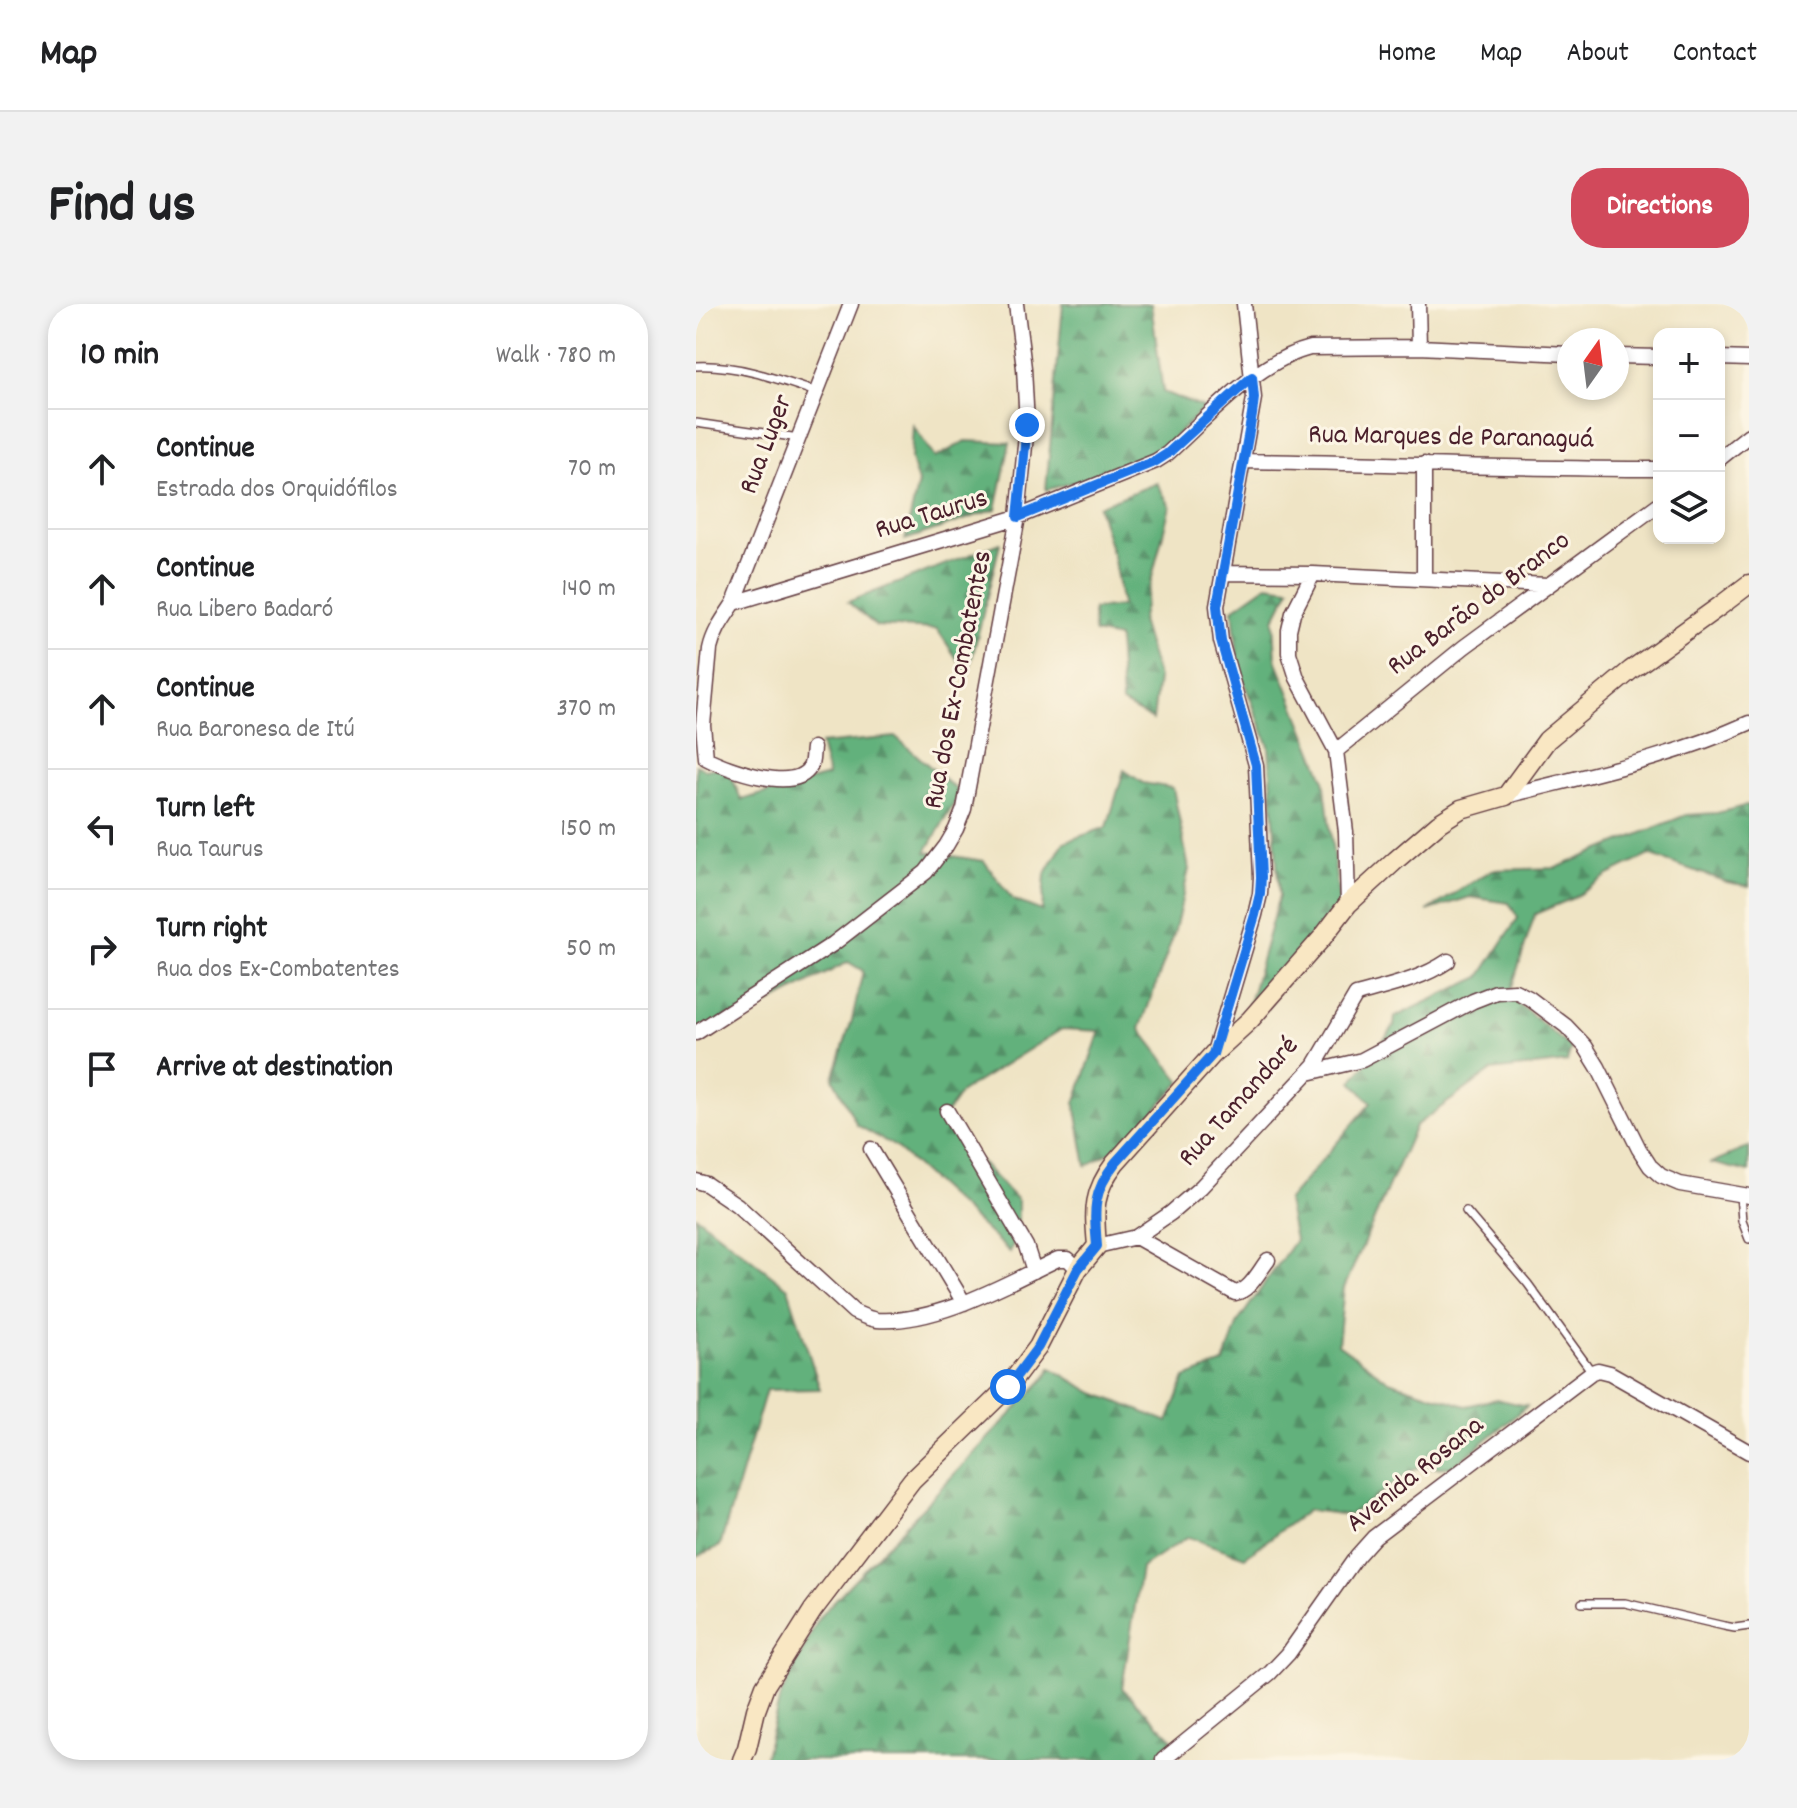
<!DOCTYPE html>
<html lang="en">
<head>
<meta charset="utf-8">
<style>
	:root { --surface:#fff; --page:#f2f2f2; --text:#202124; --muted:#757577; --line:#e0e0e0; --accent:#d1495b }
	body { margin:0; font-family:Dekko,sans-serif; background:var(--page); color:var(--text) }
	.controls { position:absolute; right:24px; top:24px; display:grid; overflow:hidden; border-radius:16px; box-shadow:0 4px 12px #0003 }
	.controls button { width:72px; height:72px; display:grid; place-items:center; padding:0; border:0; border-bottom:2px solid var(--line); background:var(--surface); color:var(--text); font:40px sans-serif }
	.compass { position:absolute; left:861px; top:24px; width:72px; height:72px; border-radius:50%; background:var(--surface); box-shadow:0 4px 12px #0003; rotate:14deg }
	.stop { position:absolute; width:24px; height:24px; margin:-18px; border:6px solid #1a73e8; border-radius:50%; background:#fff }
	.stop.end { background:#1a73e8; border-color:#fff; box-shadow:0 2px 8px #0008 }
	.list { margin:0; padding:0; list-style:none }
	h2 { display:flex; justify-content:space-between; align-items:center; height:104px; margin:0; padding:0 32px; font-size:34px }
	h2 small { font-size:26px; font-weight:400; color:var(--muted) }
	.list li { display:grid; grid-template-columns:52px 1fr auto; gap:24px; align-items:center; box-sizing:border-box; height:120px; padding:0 32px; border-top:2px solid var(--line) }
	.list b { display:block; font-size:30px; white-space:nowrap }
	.list p { margin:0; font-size:26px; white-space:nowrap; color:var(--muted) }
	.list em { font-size:26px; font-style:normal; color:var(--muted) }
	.icon { flex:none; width:44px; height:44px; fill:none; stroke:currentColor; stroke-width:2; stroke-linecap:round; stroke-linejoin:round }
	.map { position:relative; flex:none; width:1053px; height:1456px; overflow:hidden; border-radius:32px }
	header { display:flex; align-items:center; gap:48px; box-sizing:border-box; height:112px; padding:0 40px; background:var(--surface); border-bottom:2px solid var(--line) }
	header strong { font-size:38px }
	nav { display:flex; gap:44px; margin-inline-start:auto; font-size:28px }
	.intro { display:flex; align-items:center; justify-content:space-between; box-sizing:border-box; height:192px; padding:0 48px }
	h1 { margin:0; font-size:56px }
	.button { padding:20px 36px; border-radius:32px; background:var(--accent); color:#fff; font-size:28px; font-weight:700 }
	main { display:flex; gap:48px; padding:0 48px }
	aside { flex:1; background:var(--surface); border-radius:32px; box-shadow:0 4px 12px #0003 }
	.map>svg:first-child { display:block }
</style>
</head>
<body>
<header>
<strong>Map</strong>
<nav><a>Home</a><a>Map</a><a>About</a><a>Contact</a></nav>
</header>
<div class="intro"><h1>Find us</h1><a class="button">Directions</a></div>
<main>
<aside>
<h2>10 min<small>Walk · 780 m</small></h2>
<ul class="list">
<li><svg class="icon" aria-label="ahead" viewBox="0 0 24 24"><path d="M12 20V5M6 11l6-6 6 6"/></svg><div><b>Continue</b><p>Estrada dos Orquidófilos</p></div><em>70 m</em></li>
<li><svg class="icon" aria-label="ahead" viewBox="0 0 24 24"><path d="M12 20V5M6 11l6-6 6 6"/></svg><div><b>Continue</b><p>Rua Libero Badaró</p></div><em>140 m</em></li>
<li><svg class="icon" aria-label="ahead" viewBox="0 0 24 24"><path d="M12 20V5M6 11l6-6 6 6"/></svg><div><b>Continue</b><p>Rua Baronesa de Itú</p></div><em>370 m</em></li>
<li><svg class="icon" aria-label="left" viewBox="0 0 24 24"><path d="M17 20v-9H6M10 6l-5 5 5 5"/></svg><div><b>Turn left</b><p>Rua Taurus</p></div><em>150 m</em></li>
<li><svg class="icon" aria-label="right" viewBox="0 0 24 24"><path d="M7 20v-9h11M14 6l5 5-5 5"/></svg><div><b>Turn right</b><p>Rua dos Ex-Combatentes</p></div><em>50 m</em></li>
<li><svg class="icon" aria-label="arrive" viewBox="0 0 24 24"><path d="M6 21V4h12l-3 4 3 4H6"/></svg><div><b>Arrive at destination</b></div></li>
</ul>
</aside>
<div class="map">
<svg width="1053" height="1456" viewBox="0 0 1053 1456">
	<defs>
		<pattern id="forest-firs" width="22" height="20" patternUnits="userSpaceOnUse" patternTransform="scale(2)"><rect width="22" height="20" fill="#62b17c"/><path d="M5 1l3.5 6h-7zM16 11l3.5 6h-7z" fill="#538f66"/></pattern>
	</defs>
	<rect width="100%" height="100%" fill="#fcf5e5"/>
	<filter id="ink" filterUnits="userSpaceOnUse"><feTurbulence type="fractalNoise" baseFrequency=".0125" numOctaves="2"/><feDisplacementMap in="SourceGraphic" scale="16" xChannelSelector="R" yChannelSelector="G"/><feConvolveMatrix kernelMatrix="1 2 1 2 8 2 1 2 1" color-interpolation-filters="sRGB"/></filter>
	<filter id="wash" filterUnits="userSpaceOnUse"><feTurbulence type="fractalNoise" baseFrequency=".006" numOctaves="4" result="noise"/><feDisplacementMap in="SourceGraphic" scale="32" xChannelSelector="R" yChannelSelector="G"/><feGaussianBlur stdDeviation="1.8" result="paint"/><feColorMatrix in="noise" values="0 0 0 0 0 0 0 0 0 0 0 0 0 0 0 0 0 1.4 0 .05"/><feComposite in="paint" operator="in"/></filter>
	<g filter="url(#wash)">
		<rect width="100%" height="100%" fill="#efe4c5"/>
		<path fill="url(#forest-firs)" stroke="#566854" stroke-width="2" d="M367,0H455L467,88L508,104L453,158L350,186Z
			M217,121L239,154L270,137L314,139L300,205L209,236L222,179L215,155Z
			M461,179L474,202L445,317L462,374L457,416L426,399L422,334L398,329L397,305L426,302L418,256L402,202Z
			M304,239L272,371L241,325L180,322L152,298Z
			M571,281L594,284L578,316L580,355L628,475L644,606L549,714L583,592L573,442L543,365L537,305Z
			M200,433L264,489L230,548L288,557L317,596L346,607L349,571L368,538L411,523L428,466L447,479L477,484L493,565L478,630L444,725L485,778L425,842L390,862L379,799L404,727L366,725L265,788L245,817L322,897V927L314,948L198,842L161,821L137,774L156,716L167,667L152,658L0,738V461L10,466C34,458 39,480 45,496L132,472L124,440Z
			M1053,501V582L1031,578L953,551L912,571L877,594L839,610L813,692L875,744L871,758L795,767L719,822L648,984L642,1040L693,1077L770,1102L800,1095L831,1102L757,1163L720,1164L653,1211L612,1206L549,1253L492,1233L445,1264L426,1384L477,1435L456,1456H68L84,1393L124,1312L351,1072L355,1064L396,1088L472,1118L489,1074L528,1059L542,1018L599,936L591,897L675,799L656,778L698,722L699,713L784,673L822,614L813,599L774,593L731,607L796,566L860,564L990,511L1021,509Z
			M1053,843V868L1015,859Z
			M0,912L92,984L124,1085L70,1086L24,1242L0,1253Z"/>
	</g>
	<g filter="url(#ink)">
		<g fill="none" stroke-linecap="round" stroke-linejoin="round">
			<defs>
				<path id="lane" d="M0,62C41,60 82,75 120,88
					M0,119L103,134
					M1044,890L1046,917L1053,935
					M770,907L832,980L896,1068
					M886,1299H929L1028,1322L1039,1324L1053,1322"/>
				<path id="street" d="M722,0L723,43
					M921,52L963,53
					M1023,54L1053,55
					M1023,155L1053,131
					M547,157C685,159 824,165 963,165
					M527,269L617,270L852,281
					M617,270L597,309L593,326V349L601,374L640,447L650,528L652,600
					M728,275V160
					M38,299L322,213L460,157L471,150C511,114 561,57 614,44L723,43L873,50
					M117,444C116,450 117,457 114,463C99,490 31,465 10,454L7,421L14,345C18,327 28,314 38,299L155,0
					M640,447L768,343L963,200
					M810,492C892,471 976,454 1053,419
					M0,729L137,640L230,568L250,542L260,525L268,505L322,213L331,121L328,64L320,0
					M518,748L559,611L564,590L565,573L560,461L525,337L521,302L558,94L548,0
					M612,769L666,756L777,697L800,688L819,687L833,694L870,722L889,742L902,763L943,845L954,862L965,872L984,880L1053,892
					M251,807L330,942L338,967
					M175,845L268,999
					M0,877L10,880L41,901L158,1008C165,1011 173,1015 181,1016C241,1020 309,980 362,955H372L382,965
					M440,933L539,989C554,987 563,967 572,956
					M401,942L440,933L475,909L505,883L619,761L660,691C692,682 724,676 752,657
					M467,1456L574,1369L592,1350L661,1252L678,1233L896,1068L902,1066L914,1069L1053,1148"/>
				<path id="secondary" d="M46,1456L51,1444L60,1406L69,1382L117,1306L216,1176L312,1083L342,1043L382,965L401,942C398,906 396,889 419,859L517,750L554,716L626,634L652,600L700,556L743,519L765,505L810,492L851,436L935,366L1024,302L1053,280"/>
			</defs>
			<use href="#lane" stroke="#633d42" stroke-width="10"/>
			<use href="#street" stroke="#633d42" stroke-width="17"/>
			<use href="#secondary" stroke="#633d42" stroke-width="21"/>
			<use href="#lane" stroke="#fff" stroke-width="7"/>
			<use href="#street" stroke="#fff" stroke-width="14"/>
			<use href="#secondary" stroke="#f9e7c3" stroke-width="18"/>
		</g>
	</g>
	<g fill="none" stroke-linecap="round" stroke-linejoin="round" filter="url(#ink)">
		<path stroke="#1a73e8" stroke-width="10" d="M312,1083L342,1043L382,965L401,942C398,906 396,889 419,859L517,750L559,611L564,590L565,573L560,461L525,337L521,302L556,111L558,94L556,73L471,150L460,157L322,213L331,121"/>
	</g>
	<g text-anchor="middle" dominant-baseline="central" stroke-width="6" stroke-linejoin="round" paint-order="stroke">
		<g font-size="28" fill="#4a1f2b" stroke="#fcf5e5">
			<text transform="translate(755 135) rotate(1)">Rua Marques de Paranaguá</text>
			<text transform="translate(72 141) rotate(-69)">Rua Luger</text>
			<text transform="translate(236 212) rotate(-17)">Rua Taurus</text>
			<text transform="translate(784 301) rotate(-37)">Rua Barão do Branco</text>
			<text transform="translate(264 376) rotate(-79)">Rua dos Ex-Combatentes</text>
			<text transform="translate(544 799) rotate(-48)">Rua Tamandaré</text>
			<text transform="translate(720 1172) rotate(-39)">Avenida Rosana</text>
		</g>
	</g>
</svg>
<div class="controls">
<button>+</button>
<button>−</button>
<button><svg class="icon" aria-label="layers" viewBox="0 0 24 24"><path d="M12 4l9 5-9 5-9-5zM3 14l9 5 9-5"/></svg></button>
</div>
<svg class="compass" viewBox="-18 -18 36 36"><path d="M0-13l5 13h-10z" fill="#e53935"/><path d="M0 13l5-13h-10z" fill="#757577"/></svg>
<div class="stop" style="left:312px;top:1083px"></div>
<div class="stop end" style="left:331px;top:121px"></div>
</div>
</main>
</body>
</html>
